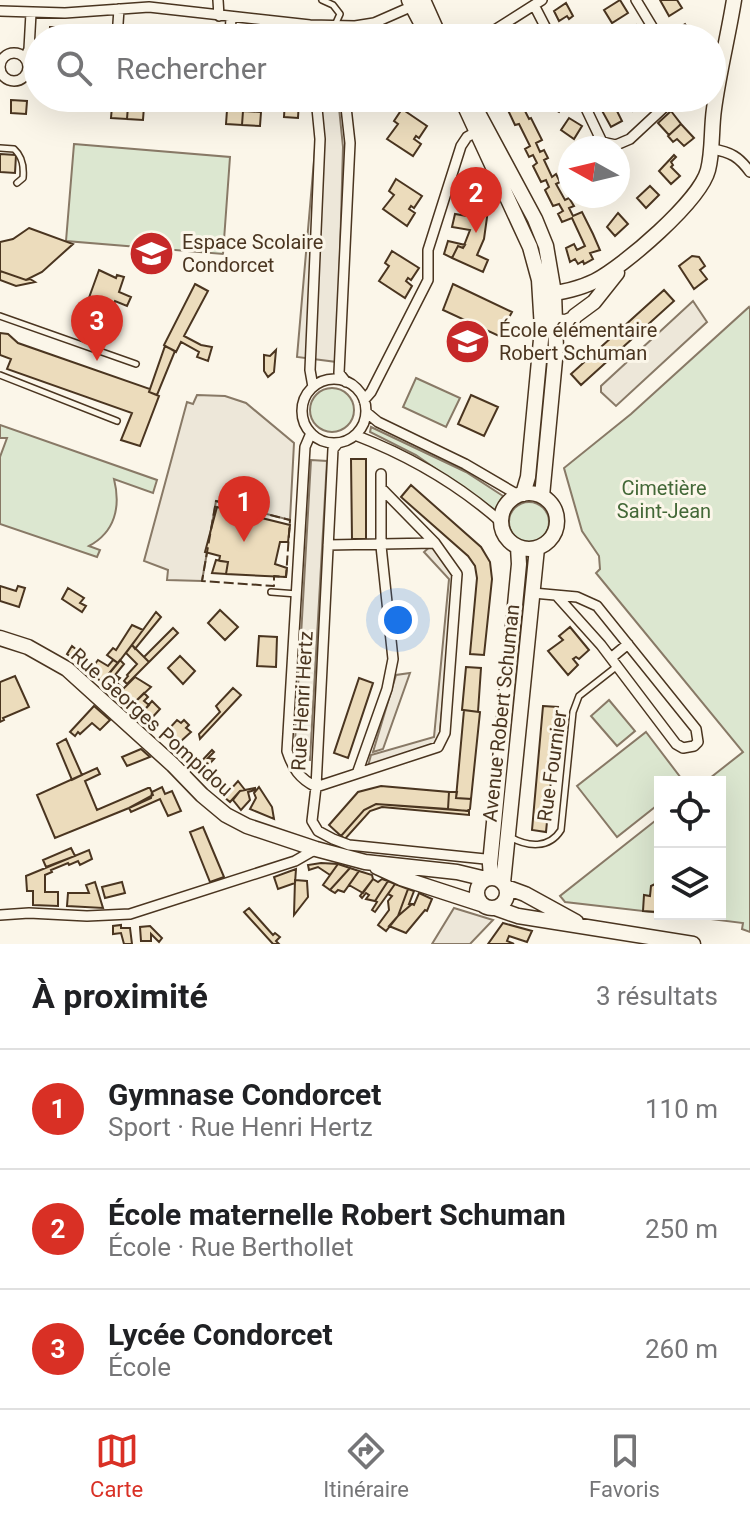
<!DOCTYPE html>
<html lang="fr">
<head>
<meta charset="utf-8">
<style>
	:root { --surface:#fff; --page:#f6f6f6; --text:#202124; --muted:#757577; --line:#e0e0e0; --accent:#d93025 }
	body { margin:0; font-family:Roboto,sans-serif; background:var(--page); color:var(--text) }
	.controls { position:absolute; right:24px; bottom:24px; display:grid; overflow:hidden; border-radius:0px; box-shadow:0 8px 32px #0002 }
	.controls button { width:72px; height:72px; display:grid; place-items:center; padding:0; border:0; border-bottom:2px solid var(--line); background:var(--surface); color:var(--text); font:40px sans-serif }
	.compass { position:absolute; left:558px; top:136px; width:72px; height:72px; border-radius:50%; background:var(--surface); box-shadow:0 8px 32px #0002; rotate:278deg }
	.you { position:absolute; left:398px; top:620px; width:28px; height:28px; margin:-20px; border:6px solid #fff; border-radius:50%; background:#1a73e8; box-shadow:0 0 0 12px #1a73e833 }
	.badge { display:grid; place-items:center; width:52px; height:52px; border-radius:50%; background:var(--accent); color:#fff; font-size:26px; font-weight:700 }
	.pin { position:absolute; translate:-50% -66px; filter:drop-shadow(0 2px 4px #0008) }
	.pin::after { content:''; position:absolute; top:42px; width:28px; height:24px; background:inherit; clip-path:polygon(0 0,100% 0,50% 100%) }
	.list { margin:0; padding:0; list-style:none }
	h2 { display:flex; justify-content:space-between; align-items:center; height:104px; margin:0; padding:0 32px; font-size:34px }
	h2 small { font-size:26px; font-weight:400; color:var(--muted) }
	.list li { display:grid; grid-template-columns:52px 1fr auto; gap:24px; align-items:center; box-sizing:border-box; height:120px; padding:0 32px; border-top:2px solid var(--line) }
	.list b { display:block; font-size:30px; white-space:nowrap }
	.list p { margin:0; font-size:26px; white-space:nowrap; color:var(--muted) }
	.list em { font-size:26px; font-style:normal; color:var(--muted) }
	.icon { flex:none; width:44px; height:44px; fill:none; stroke:currentColor; stroke-width:2; stroke-linecap:round; stroke-linejoin:round }
	.map { position:relative; flex:none; width:750px; height:944px; overflow:hidden }
	.search { position:absolute; background:var(--surface); box-shadow:0 8px 32px #0002; left:24px; right:24px; top:24px; height:88px; display:flex; align-items:center; gap:20px; box-sizing:border-box; padding:0 28px; border-radius:44px; color:var(--muted); font-size:30px }
	.sheet { height:464px; background:var(--surface) }
	nav { display:flex; justify-content:space-around; align-items:center; box-sizing:border-box; height:112px; border-top:2px solid var(--line); background:var(--surface); font-size:22px; color:var(--muted) }
	nav a { display:grid; justify-items:center; gap:4px }
	nav .on { color:var(--accent) }
	.map>svg:first-child { display:block }
</style>
</head>
<body>
<div class="map">
<svg width="750" height="944" viewBox="0 0 750 944">
	<rect width="100%" height="100%" fill="#fbf6e9"/>
	<path fill="#dce7d0" stroke="#887966" stroke-width="2" d="M74,144L230,157L223,254L66,241Z
		M749,307L750,309V932L742,929L743,923L671,914H720V782H705L743,752L596,573L600,569L599,556L582,531L564,468L631,414Z
		M416,378L460,398L446,427L403,407Z
		M310 410a22 22 0 1 1 44 0a22 22 0 1 1-44 0Z
		M0,425L157,480L153,493L114,479C121,507 115,532 89,546L100,550L97,557L0,524V457L7,438H0Z
		M371,427L466,472L503,496L495,510L416,455L370,432Z
		M509 522a20 20 0 1 1 40 0a20 20 0 1 1-40 0Z
		M609,700L635,731L617,746L591,716Z
		M646,732L684,782H660V803L617,837L577,786Z
		M660,817V913L565,902L560,896Z"/>
	<path fill="#ede7d9" stroke="#887966" stroke-width="2" d="M311,98H338L343,147L337,362L297,357L316,137Z
		M693,301L707,322L616,406L601,392V386Z
		M197,395L225,396L246,403L294,443L290,520L216,501L202,581L167,580L168,570L144,561L187,402L193,404Z
		M311,460L327,461L310,760L294,759Z
		M432,545L455,576L439,742L368,766L371,755L434,737L449,579L424,552Z
		M410,673L383,749L373,752L396,675Z
		M454,908L493,920L470,944H432Z"/>
	<path fill="#ecdcbc" stroke="#4a3520" stroke-width="2" d="M620,0L628,13L612,23L604,10Z
		M660,0H677L682,8L669,16Z
		M566,3L573,16L569,19L567,16L559,21L554,11Z
		M685,24L691,33L697,29L701,36L680,38L675,30Z
		M636,25L643,36L620,38L619,35Z
		M50,27L67,28L66,38H49Z
		M172,27L189,28L188,38H172Z
		M189,28L207,29L206,38H188Z
		M506,98H522L520,101L529,119L531,118L542,140L536,143L540,152L544,150L548,158L544,160L552,177L556,174L560,182L556,184L565,200L569,198L574,206L569,208L573,216L582,212L593,234L600,250L590,253L593,259L584,264L583,261L578,264L575,259L570,262L566,248L574,244L577,250L585,246L572,218L562,222L558,214L563,211L559,204L553,206L545,190L549,187L546,180L541,182L533,166L537,163L533,155L529,157L525,149L530,146L519,124L515,125L507,108L510,106Z
		M549,98H567L568,99L559,112L545,104Z
		M627,98H643L647,104L633,111Z
		M11,100L27,101L26,114L11,113Z
		M285,100H299L298,118L284,117Z
		M612,101L622,121L611,127L600,107Z
		M112,106H128L127,119L111,118Z
		M128,106H144L143,120L127,119Z
		M402,109L427,126L419,138L416,136L414,139L421,144L413,156L387,139L398,124L394,121Z
		M227,110L243,111L242,125L226,124Z
		M243,111L261,112L260,126L242,125Z
		M671,111L681,124L669,135L658,123Z
		M569,118L582,126L574,139L561,130Z
		M681,124L694,138L684,146L677,139L673,142L668,136Z
		M0,154L16,155L15,173L0,172Z
		M674,155L676,157L671,162L673,165L671,167L680,176L671,184L659,171Z
		M396,179L422,196L414,208L411,206L409,209L415,213L407,226L383,209L394,195L389,191Z
		M480,179L488,210L484,239L477,255L488,260L483,272L452,258L458,246L463,248L470,230L452,227L455,214L473,217L471,195L467,186Z
		M650,186L659,195L646,208L637,198Z
		M618,213L628,224L615,236L607,227Z
		M29,228L73,244L42,272L26,280L0,271V242L13,239Z
		M448,241L465,245L463,248L458,246L452,258L444,254Z
		M392,251L419,268L411,280L408,278L406,281L412,286L405,298L379,281L389,266L385,263Z
		M692,256L699,257L705,266L700,270L707,279L694,289L679,266Z
		M99,270L116,278L117,275L124,277L119,292L131,297L127,306L115,301L109,317L103,314L104,311L86,306Z
		M0,271L26,280L30,279L35,282L16,286L0,280Z
		M195,284L208,291L184,336L201,345L212,347L208,361L197,357L199,352L181,342L176,352L164,345Z
		M453,284L512,312L499,336L443,310Z
		M664,290L674,301L581,385L571,374Z
		M0,333L8,334L18,343L150,389L149,392L159,396L140,446L121,440L132,413L7,369L11,359L0,355Z
		M165,346L175,351L157,395L149,392Z
		M276,350L274,372L268,377L264,371V355L270,356Z
		M471,395L498,407L484,436L458,424Z
		M351,459H366V539H352Z
		M411,485L481,547L490,562L492,579L484,655L470,654L477,578L475,566L468,556L401,497Z
		M217,507L290,525L288,542H280L275,564L287,568L286,577L226,574L228,562L219,561L220,556L205,552Z
		M216,560L228,562L226,574L212,573Z
		M0,586L16,591L18,586L25,588L19,607L0,601Z
		M68,588L84,598L80,603L86,606L82,612L62,599Z
		M220,610L238,627L225,640L208,623Z
		M156,612L161,617L135,649L132,645Z
		M132,625L143,630L118,663L107,655L113,648L116,650Z
		M570,627L589,650L579,659L576,657L573,659L578,665L568,675L548,651L563,640L559,636Z
		M173,628L178,633L149,662L144,657Z
		M259,636L277,637L276,667L257,666Z
		M132,645L149,662L127,684L124,681L128,676L127,675L137,664L126,653Z
		M72,646L89,660L83,667L67,654Z
		M180,656L195,671L183,684L168,668Z
		M98,660L108,666L113,660L118,663L102,682L89,672Z
		M120,660L124,664L115,675L120,678L116,682L123,688L117,695L102,682Z
		M466,667L481,668L478,712L462,710Z
		M15,676L29,707L3,718L4,720L0,722V682Z
		M135,677L151,687L131,706L117,695Z
		M359,678L373,683L348,758L334,753Z
		M233,688L241,695L200,739L199,734L220,712L216,706Z
		M144,693L148,697L144,701L149,705L141,714L131,706Z
		M152,701L160,709L149,721L141,714Z
		M94,706L110,720L100,730L92,723L80,734L78,732L75,736L70,732Z
		M543,706L558,707L546,832L532,830Z
		M464,710L480,712L471,799L456,798Z
		M177,720L181,723L184,720L189,725L186,728L191,732L180,742L167,731Z
		M66,739L82,775L72,780L57,744Z
		M141,749L150,757L127,766L122,757Z
		M212,750L214,752L208,758L214,759L200,774L194,769Z
		M97,768L100,774L85,781L97,810L148,788H150L153,795L129,808L55,838L37,795Z
		M238,781L245,790L240,791L230,802L224,797Z
		M381,786L449,792L448,809L376,804L364,810L341,836L329,825L358,792Z
		M162,787L165,794L172,791L181,811L168,816L160,799L131,812L129,808L151,798L152,792Z
		M259,787L272,807L274,819L250,809L256,798L254,793Z
		M255,788V790L248,792L250,800L241,810L233,800L240,791Z
		M449,792H457L456,798L471,799L470,809L467,811L448,809Z
		M376,804L469,811V815L382,807L370,811L345,839L341,836L364,810Z
		M203,827L224,877L210,882L190,832Z
		M71,848L75,856L46,867L43,860Z
		M89,850L92,859L80,865L78,861L69,865L68,863L51,870L52,872L45,875V892H58V906L33,905V891H27L26,876Z
		M321,863L338,864L330,875L318,867L309,870L308,865Z
		M338,864L350,868L330,890L323,885Z
		M350,868L359,871L344,892L338,890L335,893L330,890Z
		M296,869L295,883L278,889L274,877Z
		M359,871L372,875L373,879L363,893L349,885Z
		M373,879L378,882L382,879L388,881L375,901L366,899L369,895L366,893L362,898L360,896Z
		M295,880L307,881L308,897L294,915Z
		M388,881L395,884L375,912L372,910L377,902L375,901Z
		M95,882L103,908L67,906L68,893H89L86,885Z
		M122,882L125,893L105,898L102,887Z
		M657,883H660L658,912L643,911L644,895L650,896L651,886Z
		M395,884L408,889L398,916L386,931L378,925L389,910L388,901L392,896L388,894Z
		M408,889L414,891L409,904H412L398,916Z
		M419,893L432,899L427,911L425,910L406,933L389,926L398,916L412,904L414,905Z
		M249,908L273,935L275,933L280,937L276,941L279,944H273L244,912Z
		M503,923L532,931L527,942L509,936L507,941L514,944H488Z
		M121,925V928H130L132,944H124L121,933L113,934V926Z
		M150,926L162,938L159,942L151,934V941H141L140,927Z"/>
	<g fill="none" stroke-linecap="round" stroke-linejoin="round">
		<defs>
			<path id="service" d="M322,0L333,5L340,14L335,25
				M0,148L14,149C23,157 24,167 23,178L17,183
				M0,316L136,364
				M0,375L117,421
				M271,592L297,594
				M510,837C528,847 549,849 561,830L573,712L579,696L616,667"/>
			<path id="minor" d="M218,0L219,16
				M636,0L659,38
				M534,5L551,38
				M0,11L65,13L149,7L310,25L355,26L374,23L415,5
				M117,38L119,9
				M230,38L231,17
				M334,38L335,26
				M482,38L542,0
				M0 67a14 14 0 1 1 28 0a14 14 0 1 1-28 0Z
				M25,58L29,49L31,13
				M345,98L350,143L339,373L346,382
				M581,98L602,142L616,145L630,139L674,98
				M712,149C731,152 739,157 750,172
				M302 411a32 32 0 1 1 64 0a32 32 0 1 1-64 0Z
				M313,387L310,370L320,139L316,98
				M364,400L371,392L428,280V250L461,146L467,137L476,132
				M366,412L378,422L465,464L518,495
				M311,433L305,447L287,751C293,769 299,778 316,787L333,449L338,443
				M355,435C407,455 459,485 501,522
				M382,489L435,543L457,574L445,733L438,747L316,787L312,821L318,831L333,839L349,845L485,859
				M328,545L435,543
				M533,593L577,597L597,606L696,729L698,742L694,746L683,748L676,744L601,645L557,596
				M611,658L628,644
				M358,771L387,689L393,659L381,546V474
				M0,915L29,913L87,916L130,914L295,861L316,849"/>
			<path id="secondary" d="M409,0L429,38
				M423,0L440,38
				M470,98L535,219L546,246L554,293L556,349L542,496
				M463,102L530,247L539,280L542,329L528,477L523,494
				M573,319L566,322L551,321L548,306L541,295C559,293 579,289 595,281C624,266 700,201 708,170C713,151 711,130 714,109C719,72 728,37 734,0
				M569,325L575,316L594,302L617,273
				M501 521a28 28 0 1 1 56 0a28 28 0 1 1-56 0Z
				M0,638L28,647L67,669L173,765L202,795L226,815L247,826L316,849L365,862L457,872L486,879
				M377,867L401,878L481,904
				M491,878L490,864L519,564L518,547
				M477 893a15 15 0 1 1 30 0a15 15 0 1 1-30 0Z
				M503,883L537,548
				M506,887L525,894L576,922
				M495,908L518,916L693,944"/>
		</defs>
		<use href="#service" stroke="#4a3520" stroke-width="8"/>
		<use href="#minor" stroke="#4a3520" stroke-width="12"/>
		<use href="#secondary" stroke="#4a3520" stroke-width="17"/>
		<use href="#service" stroke="#fbf6e9" stroke-width="5"/>
		<use href="#minor" stroke="#fbf6e9" stroke-width="9"/>
		<use href="#secondary" stroke="#fbf6e9" stroke-width="14"/>
		<path stroke="#4a3520" stroke-width="2" stroke-dasharray="10 4" stroke-linecap="butt" d="M216,501L290,520L286,577L274,576V586L202,581Z"/>
	</g>
	<defs>
		<symbol id="school-disc" viewBox="-11 -11 22 22"><circle r="9.5" fill="#c62828" stroke="#fbf6e9"/><path d="M0-5L7-2L0 1L-7-2ZM-4 1L0 2.5L4 1V4Q0 6-4 4Z" fill="#fff"/></symbol>
	</defs>
	<g fill-rule="evenodd">
		<use href="#school-disc" x="126" y="228" width="51" height="51"/>
		<use href="#school-disc" x="442" y="316" width="51" height="51"/>
	</g>
	<g text-anchor="middle" dominant-baseline="central" stroke-width="6" stroke-linejoin="round" paint-order="stroke">
		<g font-size="20" fill="#4a3520" stroke="#fbf6e9" text-anchor="start">
			<text x="182" y="242">Espace Scolaire<tspan x="182" dy="23">Condorcet</tspan></text>
			<text x="499" y="330">École élémentaire<tspan x="499" dy="23">Robert Schuman</tspan></text>
		</g>
		<g font-size="20" fill="#436837" stroke="#fbf6e9">
			<text x="664" y="488">Cimetière<tspan x="664" dy="23">Saint-Jean</tspan></text>
		</g>
		<g font-size="20" fill="#4a3520" stroke="#fbf6e9">
			<text transform="translate(302 701) rotate(-87)">Rue Henri Hertz</text>
			<text transform="translate(501 713) rotate(-84)">Avenue Robert Schuman</text>
			<text transform="translate(152 722) rotate(42)">Rue Georges Pompidou</text>
			<text transform="translate(552 766) rotate(-82)">Rue Fournier</text>
		</g>
	</g>
</svg>
<div class="controls">
<button><svg class="icon" aria-label="locate" viewBox="0 0 24 24"><circle cx="12" cy="12" r="6"/><path d="M12 2v4M12 18v4M2 12h4M18 12h4"/></svg></button>
<button><svg class="icon" aria-label="layers" viewBox="0 0 24 24"><path d="M12 4l9 5-9 5-9-5zM3 14l9 5 9-5"/></svg></button>
</div>
<svg class="compass" viewBox="-18 -18 36 36"><path d="M0-13l5 13h-10z" fill="#e53935"/><path d="M0 13l5-13h-10z" fill="#757577"/></svg>
<div class="you"></div>
<div class="pin badge" style="left:244px;top:542px">1</div>
<div class="pin badge" style="left:476px;top:233px">2</div>
<div class="pin badge" style="left:97px;top:361px">3</div>
<div class="search"><svg class="icon" aria-label="search" viewBox="0 0 24 24"><circle cx="10" cy="10" r="6"/><path d="M15 15l6 6"/></svg>Rechercher</div>
</div>
<section class="sheet">
<h2>À proximité<small>3 résultats</small></h2>
<ul class="list">
<li><span class="badge">1</span><div><b>Gymnase Condorcet</b><p>Sport · Rue Henri Hertz</p></div><em>110 m</em></li>
<li><span class="badge">2</span><div><b>École maternelle Robert Schuman</b><p>École · Rue Berthollet</p></div><em>250 m</em></li>
<li><span class="badge">3</span><div><b>Lycée Condorcet</b><p>École</p></div><em>260 m</em></li>
</ul>
</section>
<nav>
<a class="on"><svg class="icon" aria-label="map" viewBox="0 0 24 24"><path d="M3 6l6-2 6 2 6-2v14l-6 2-6-2-6 2zM9 4v14M15 6v14"/></svg>Carte</a>
<a><svg class="icon" aria-label="directions" viewBox="0 0 24 24"><path d="M12 3l9 9-9 9-9-9zM9 14v-3h6M13 9l2 2-2 2"/></svg>Itinéraire</a>
<a><svg class="icon" aria-label="saved" viewBox="0 0 24 24"><path d="M7 4h10v16l-5-4-5 4z"/></svg>Favoris</a>
</nav>
</body>
</html>
